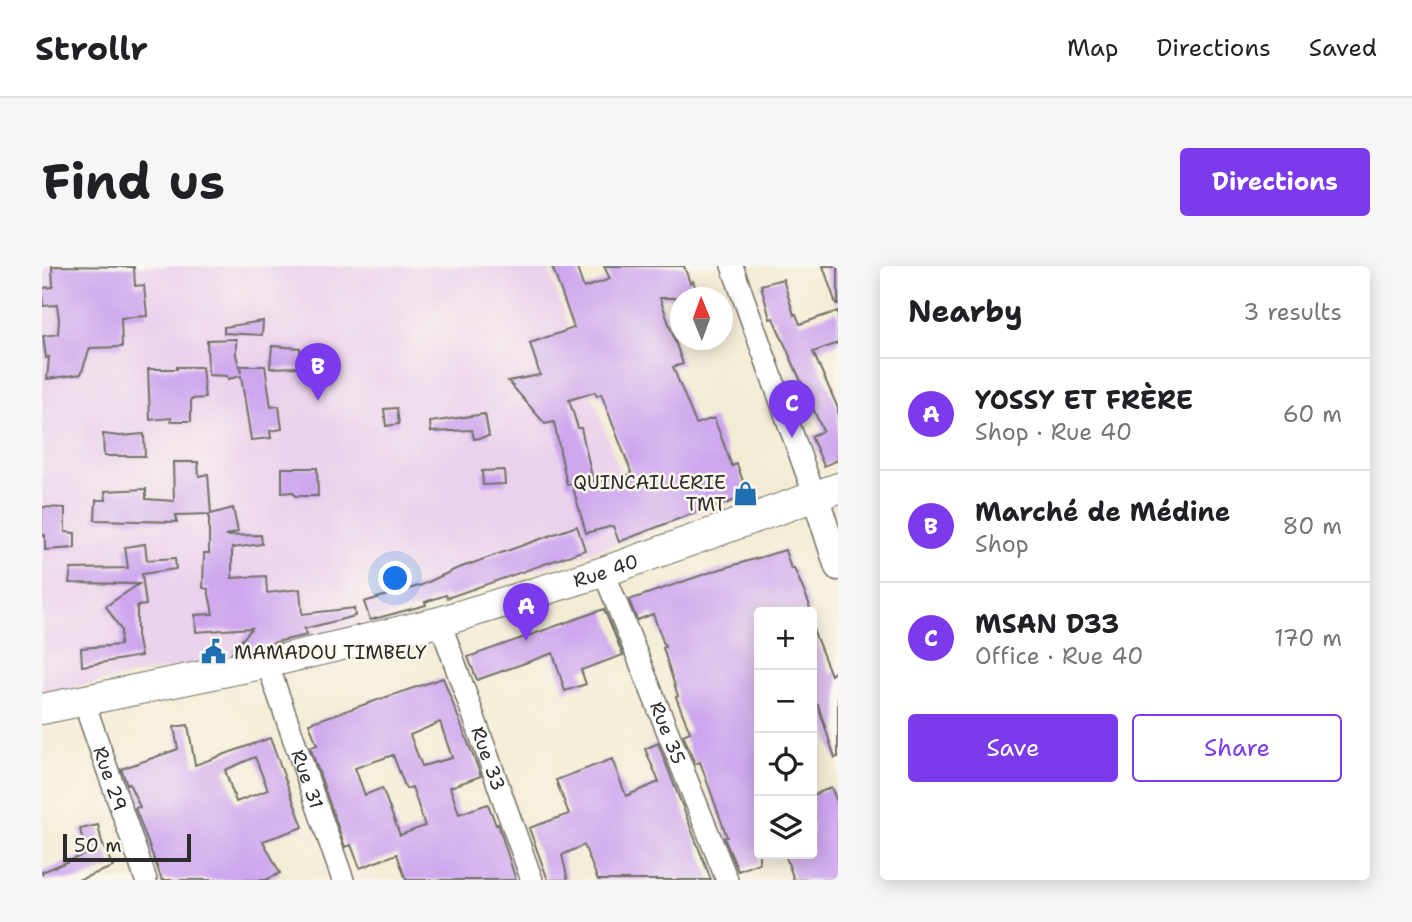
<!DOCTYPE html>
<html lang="en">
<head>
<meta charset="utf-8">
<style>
	:root { --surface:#fff; --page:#f6f6f6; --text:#202124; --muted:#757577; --line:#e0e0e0; --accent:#7c3aed }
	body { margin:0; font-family:"Shantell Sans",sans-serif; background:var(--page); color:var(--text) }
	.controls { position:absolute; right:21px; bottom:21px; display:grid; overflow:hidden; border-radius:7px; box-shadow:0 4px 18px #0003 }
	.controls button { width:63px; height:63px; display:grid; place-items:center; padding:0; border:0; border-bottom:2px solid var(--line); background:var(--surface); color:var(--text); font:35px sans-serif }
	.compass { position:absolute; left:628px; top:21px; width:63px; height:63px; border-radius:50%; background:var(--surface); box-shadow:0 4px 18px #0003; rotate:359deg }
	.scale { position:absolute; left:21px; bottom:18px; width:128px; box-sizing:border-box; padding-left:7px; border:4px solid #2b2b2b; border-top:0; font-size:19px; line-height:24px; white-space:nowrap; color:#2b2b2b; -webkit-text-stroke:5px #fbf7ec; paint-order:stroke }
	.you { position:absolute; left:354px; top:313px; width:24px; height:24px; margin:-18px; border:5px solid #fff; border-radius:50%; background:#1a73e8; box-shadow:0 0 0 10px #1a73e833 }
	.badge { display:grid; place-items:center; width:46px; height:46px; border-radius:50%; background:var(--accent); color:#fff; font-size:23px; font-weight:700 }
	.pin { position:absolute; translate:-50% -58px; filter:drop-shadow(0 2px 4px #0008) }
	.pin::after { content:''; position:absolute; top:37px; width:24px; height:21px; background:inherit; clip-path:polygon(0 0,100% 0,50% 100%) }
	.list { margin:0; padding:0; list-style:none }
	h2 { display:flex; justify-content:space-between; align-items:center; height:91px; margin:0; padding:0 28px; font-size:30px }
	h2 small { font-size:23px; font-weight:400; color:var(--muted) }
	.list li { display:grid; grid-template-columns:46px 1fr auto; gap:21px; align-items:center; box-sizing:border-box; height:112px; padding:0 28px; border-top:2px solid var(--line) }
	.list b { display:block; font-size:26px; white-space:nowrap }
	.list p { margin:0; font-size:23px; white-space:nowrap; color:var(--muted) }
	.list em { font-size:23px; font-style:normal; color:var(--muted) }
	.actions { display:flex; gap:14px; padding:21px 28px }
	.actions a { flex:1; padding:16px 0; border:2px solid var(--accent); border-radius:7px; text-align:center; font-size:24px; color:var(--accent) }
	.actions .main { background:var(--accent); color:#fff }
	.icon { flex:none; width:38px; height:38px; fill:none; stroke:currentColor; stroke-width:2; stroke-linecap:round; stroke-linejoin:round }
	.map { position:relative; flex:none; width:796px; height:614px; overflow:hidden; border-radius:7px }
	header { display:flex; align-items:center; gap:42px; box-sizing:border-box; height:98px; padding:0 35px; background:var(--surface); border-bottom:2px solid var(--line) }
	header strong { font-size:33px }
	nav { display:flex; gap:38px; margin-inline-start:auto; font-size:24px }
	.intro { display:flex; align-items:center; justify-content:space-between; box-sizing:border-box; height:168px; padding:0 42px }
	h1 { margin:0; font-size:49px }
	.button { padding:18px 32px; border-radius:7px; background:var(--accent); color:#fff; font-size:24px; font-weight:700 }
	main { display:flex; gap:42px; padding:0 42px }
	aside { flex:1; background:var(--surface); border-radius:7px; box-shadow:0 4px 18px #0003 }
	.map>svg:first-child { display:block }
</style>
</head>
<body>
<header>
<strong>Strollr</strong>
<nav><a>Map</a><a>Directions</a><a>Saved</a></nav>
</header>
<div class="intro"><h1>Find us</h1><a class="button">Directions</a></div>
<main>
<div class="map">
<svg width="796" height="614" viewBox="0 0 796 614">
	<rect width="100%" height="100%" fill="#fbf7ec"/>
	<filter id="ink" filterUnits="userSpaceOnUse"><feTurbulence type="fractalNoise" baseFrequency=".0143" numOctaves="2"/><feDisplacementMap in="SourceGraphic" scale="14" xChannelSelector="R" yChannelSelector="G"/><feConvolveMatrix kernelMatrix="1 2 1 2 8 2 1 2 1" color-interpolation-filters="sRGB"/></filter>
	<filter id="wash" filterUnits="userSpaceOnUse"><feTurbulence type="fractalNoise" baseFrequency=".00686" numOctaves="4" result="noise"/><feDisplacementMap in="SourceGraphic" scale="28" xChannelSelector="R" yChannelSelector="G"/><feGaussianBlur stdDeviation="1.57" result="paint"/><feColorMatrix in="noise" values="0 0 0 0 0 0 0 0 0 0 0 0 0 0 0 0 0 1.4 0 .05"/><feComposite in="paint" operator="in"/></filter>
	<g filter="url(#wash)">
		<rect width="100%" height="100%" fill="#f3ecd5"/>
		<path fill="#ead1ec" d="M0,0H505L600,269L311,365L0,428Z"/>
		<g id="blocks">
			<path fill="#cda6ee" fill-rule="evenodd" d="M10,0L92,1L93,20L102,19L105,50L79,52L80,81L48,82L39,108L5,113L7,91L4,92L1,70L16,68L17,53L15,39L1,40L0,22L11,21Z
				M510,0H534L542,22L568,13L562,0H642L648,17L651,15L657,32H618L641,98L631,101L654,158L672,152L690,200L695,198L706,230L667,243V241L577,276L571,260L544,267L530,218L525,219L512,156L503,158L466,115L498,109L488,77L532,62ZM553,126L555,130L559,128L590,208L557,216L556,213L551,215L539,162H536L527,134Z
				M781,0H796V38H794Z
				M741,13L752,49L754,48L758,58L796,45V77L771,86L796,142V194L782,200L769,170L781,165L731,52L728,53L719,19Z
				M221,55L220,69L182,67V61Z
				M194,73V89L199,107L198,100H223L229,141L237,140L240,163L228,165L229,172L209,174L199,110L186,113L185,110L166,109L165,74Z
				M230,80L258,82L259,101L228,102Z
				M135,101H160L163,132L149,133V155H129V152L108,154L106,103H135Z
				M355,142L357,158L344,160L342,143Z
				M443,148L447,170L432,173L430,164L389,166L388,156Z
				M61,168L77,170L102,168L103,190H62Z
				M131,196H156L157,210L166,208L169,248L191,242L196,266L183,270L219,269L220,278L190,282V312L224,310L225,327L258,323L260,348L312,342L313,350L262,363L265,369L190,386L210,362L154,366L153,349L171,348L166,323L161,322L162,287H167V249L169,248L134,249L135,256L53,254L54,234H64L63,225L104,223V233L132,235Z
				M240,202H275L276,230H253L251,226L240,227Z
				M462,204L463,218L441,219L440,205Z
				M0,241L23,242V266L33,267V282L3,284V269L0,270Z
				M535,260L543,284L405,332L404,329L383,336L384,339L328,354L322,336L380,319L414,303Z
				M103,278L105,294L133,292L134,303L100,308L104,339L95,340V369L99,390L40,400L39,382L78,379L79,364L64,340L97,318L27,317L29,303L86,302L83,281Z
				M743,284L749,303L752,302L767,337L768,346H717V597L696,605L682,572L685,571L658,496L653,498L641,469L648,466L634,431L636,430L621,382L623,381L611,348L595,354L587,334L672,305Z
				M562,343L581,389L539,404L544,418L523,425L511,387L435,414L426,391Z
				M770,361L789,409L796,403V491L793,492L776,439L770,440Z
				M401,412L439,510L408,521L417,548L446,538L454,559L456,558L474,614H364L355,588L318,602L309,579L303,581L268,481L275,479L267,457ZM398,456L410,492L380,500L368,469ZM351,489L364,523L370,521L383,560L358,569L340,522L323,529L313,502Z
				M146,459L153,499L228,472L261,561L221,575L238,607L224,614H120L93,542L98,541L87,517L85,518L79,503L136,483L132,461ZM213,491L226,524L194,536L183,504Z
				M616,477L669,614H556L542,579L520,589L526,614H506L487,562L527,548L514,514L570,493L584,530L617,516L603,483Z
				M789,521L796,538V614H752L743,588H770V530Z
				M56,559L60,577L71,601L36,614H0V606L44,588L38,563Z"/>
		</g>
	</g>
	<g filter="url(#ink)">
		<use href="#blocks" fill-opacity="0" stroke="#716f66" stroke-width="2"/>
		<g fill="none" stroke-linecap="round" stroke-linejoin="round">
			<defs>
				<g id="minor">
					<path d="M690,0L777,242"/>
					<path id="s1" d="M567,319L685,614"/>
					<path id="s2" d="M403,370L490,614"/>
					<path id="s3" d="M230,411L301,614"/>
					<path id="s4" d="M47,451L104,614"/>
				</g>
				<path id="tertiary" d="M778,245L796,301"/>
				<g id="secondary">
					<path id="s5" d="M0,443L224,397L397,356L561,306L796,222"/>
				</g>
			</defs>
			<use href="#minor" stroke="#716f66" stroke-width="24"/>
			<use href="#tertiary" stroke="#716f66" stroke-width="29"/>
			<use href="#secondary" stroke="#716f66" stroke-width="32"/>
			<use href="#minor" stroke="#fff" stroke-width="21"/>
			<use href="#tertiary" stroke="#fff" stroke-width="26"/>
			<use href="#secondary" stroke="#fff" stroke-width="30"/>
		</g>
	</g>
	<defs>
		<symbol id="shop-bare" viewBox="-9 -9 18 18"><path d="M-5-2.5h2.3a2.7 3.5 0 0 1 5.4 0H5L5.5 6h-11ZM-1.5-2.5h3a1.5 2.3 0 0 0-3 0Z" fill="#1f6fb2" stroke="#fbf7ec" stroke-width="2.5" paint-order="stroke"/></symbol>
		<symbol id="civic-bare" viewBox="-9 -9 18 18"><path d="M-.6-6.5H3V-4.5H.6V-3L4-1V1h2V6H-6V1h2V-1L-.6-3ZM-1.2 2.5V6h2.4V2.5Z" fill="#1f6fb2" stroke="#fbf7ec" stroke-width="2.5" paint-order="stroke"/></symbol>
	</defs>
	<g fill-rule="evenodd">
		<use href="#shop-bare" x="686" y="210" width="35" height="35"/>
		<use href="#civic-bare" x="154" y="368" width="35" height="35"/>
	</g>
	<g text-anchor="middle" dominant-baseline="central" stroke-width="5" stroke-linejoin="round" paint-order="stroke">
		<g font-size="19" fill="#2b2b2b" stroke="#fbf7ec" text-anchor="end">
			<text x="684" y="216">QUINCAILLERIE<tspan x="684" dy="22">TMT</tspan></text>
			<text x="192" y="386" text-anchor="start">MAMADOU TIMBELY</text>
		</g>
		<g font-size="19" fill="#2b2b2b" stroke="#fbf7ec">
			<text stroke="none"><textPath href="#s5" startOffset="581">Rue 40</textPath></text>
			<text stroke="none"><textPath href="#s1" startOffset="159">Rue 35</textPath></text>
			<text stroke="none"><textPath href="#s2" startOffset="130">Rue 33</textPath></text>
			<text stroke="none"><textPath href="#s4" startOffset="65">Rue 29</textPath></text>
			<text stroke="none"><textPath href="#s3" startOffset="108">Rue 31</textPath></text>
		</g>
	</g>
</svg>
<div class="controls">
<button>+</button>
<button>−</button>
<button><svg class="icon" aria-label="locate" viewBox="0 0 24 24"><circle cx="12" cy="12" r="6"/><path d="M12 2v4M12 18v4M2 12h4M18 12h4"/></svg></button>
<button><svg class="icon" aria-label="layers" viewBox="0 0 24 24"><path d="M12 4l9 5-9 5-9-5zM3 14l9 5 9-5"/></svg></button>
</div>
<svg class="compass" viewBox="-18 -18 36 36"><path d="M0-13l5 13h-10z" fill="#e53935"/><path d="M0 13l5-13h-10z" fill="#757577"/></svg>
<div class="scale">50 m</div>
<div class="you"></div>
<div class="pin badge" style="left:484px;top:375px">A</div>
<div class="pin badge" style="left:276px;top:135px">B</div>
<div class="pin badge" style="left:750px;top:172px">C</div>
</div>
<aside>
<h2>Nearby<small>3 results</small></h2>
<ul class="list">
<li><span class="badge">A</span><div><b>YOSSY ET FRÈRE</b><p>Shop · Rue 40</p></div><em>60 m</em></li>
<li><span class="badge">B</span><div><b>Marché de Médine</b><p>Shop</p></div><em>80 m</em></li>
<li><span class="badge">C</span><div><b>MSAN D33</b><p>Office · Rue 40</p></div><em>170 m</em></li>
</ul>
<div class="actions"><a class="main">Save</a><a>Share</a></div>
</aside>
</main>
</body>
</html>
